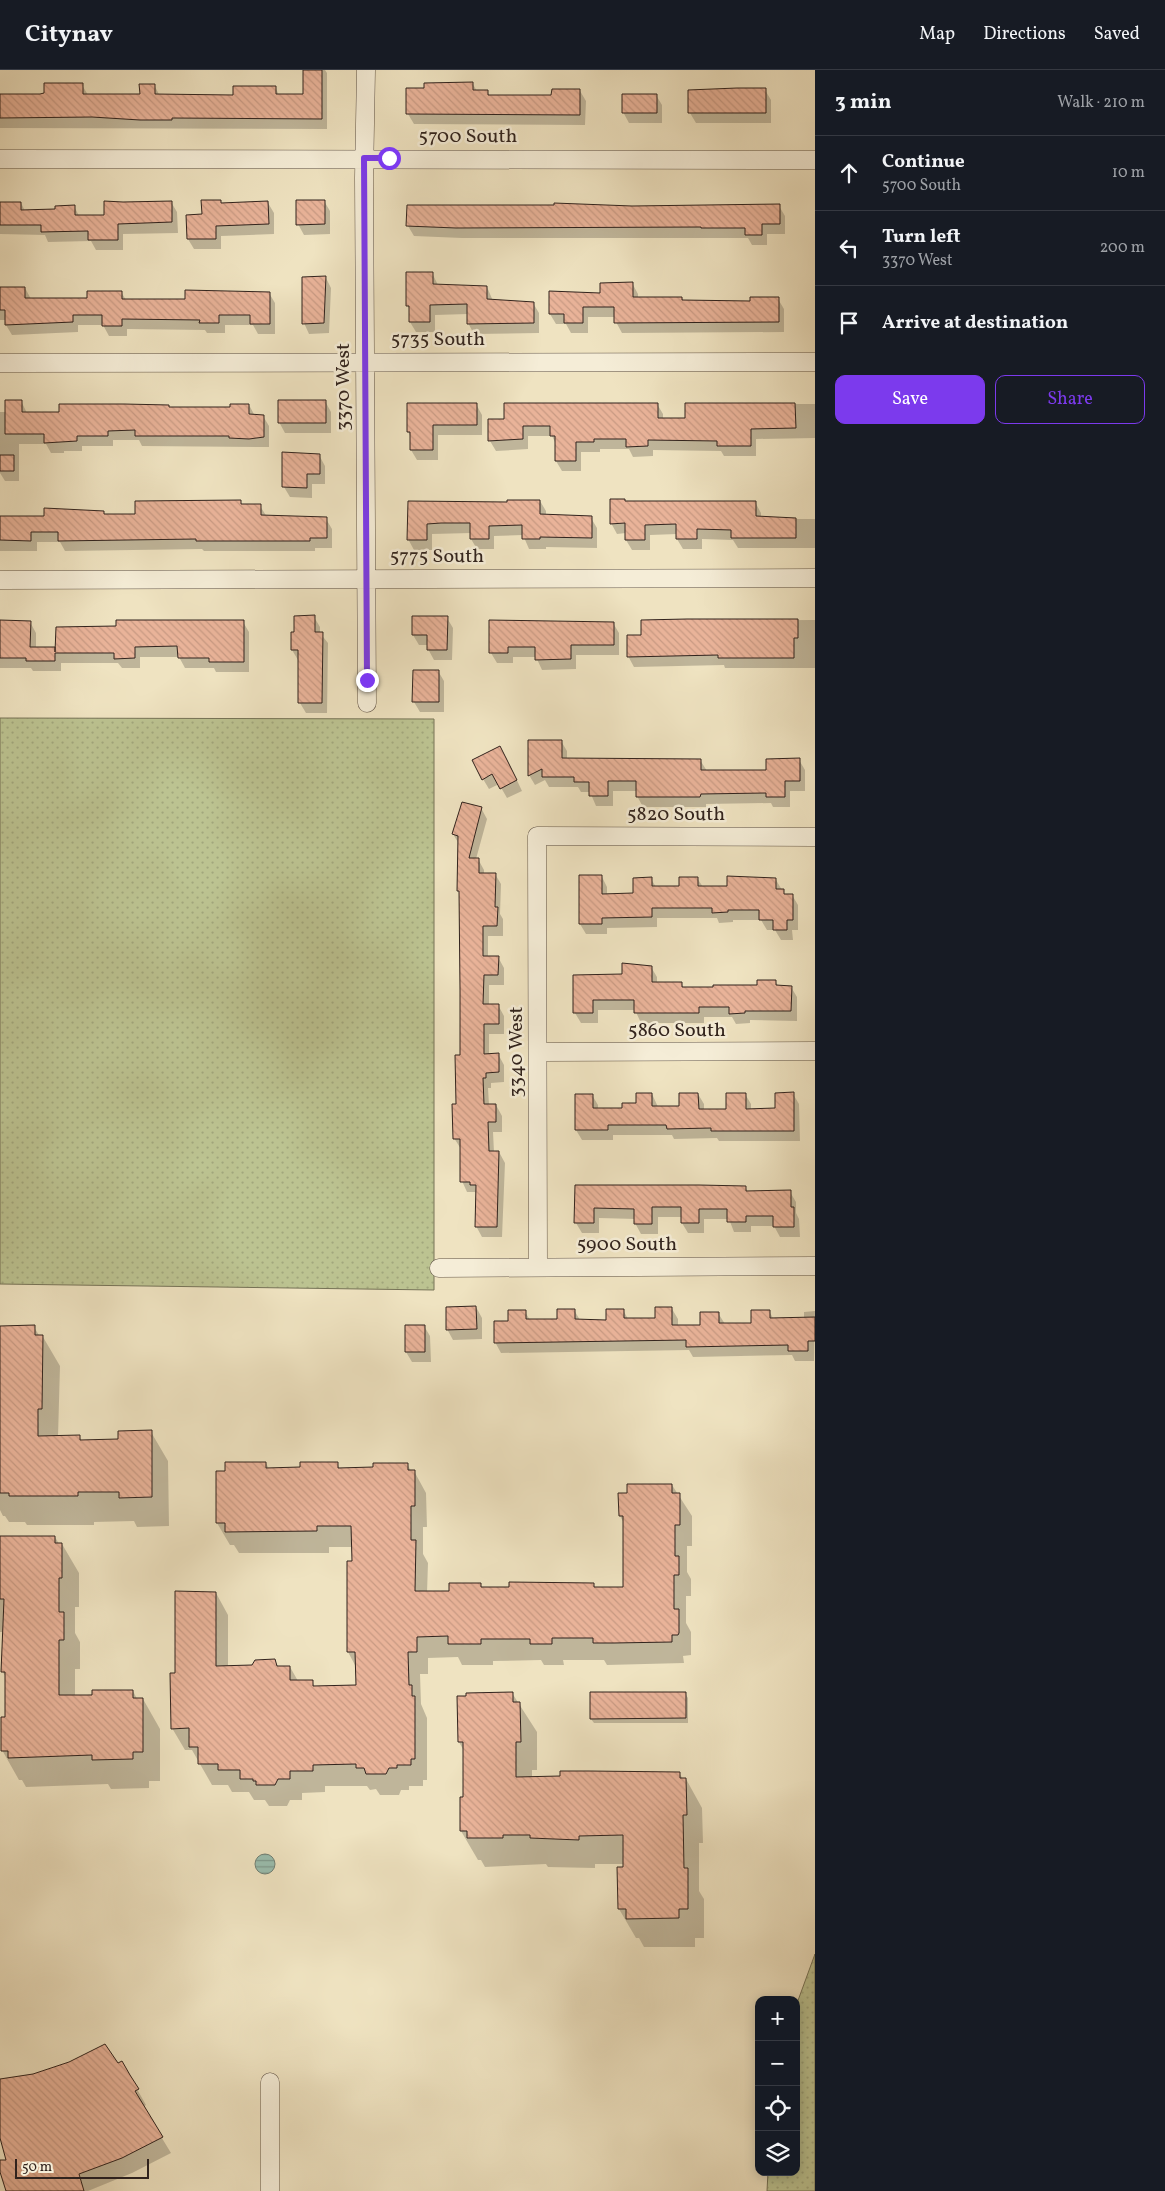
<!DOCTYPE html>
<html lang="en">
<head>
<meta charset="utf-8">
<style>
	:root { --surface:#171b24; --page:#20242c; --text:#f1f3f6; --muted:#9ea1a6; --line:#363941; --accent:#7c3aed }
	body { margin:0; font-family:Vollkorn,serif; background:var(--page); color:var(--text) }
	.controls { position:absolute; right:15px; bottom:15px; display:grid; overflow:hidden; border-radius:10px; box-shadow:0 2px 12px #0003 }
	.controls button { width:45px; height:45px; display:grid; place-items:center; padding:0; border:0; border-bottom:1px solid var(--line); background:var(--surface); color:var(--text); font:25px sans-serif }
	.scale { position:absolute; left:15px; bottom:12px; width:134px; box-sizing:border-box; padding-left:5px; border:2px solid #31231d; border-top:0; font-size:14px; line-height:18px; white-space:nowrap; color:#31231d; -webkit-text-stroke:4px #f5edd7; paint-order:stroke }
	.stop { position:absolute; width:15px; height:15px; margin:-11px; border:4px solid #7c3aed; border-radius:50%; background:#fff }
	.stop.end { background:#7c3aed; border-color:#fff; box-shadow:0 1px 5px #0008 }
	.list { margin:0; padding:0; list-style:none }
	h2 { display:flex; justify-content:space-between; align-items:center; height:65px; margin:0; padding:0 20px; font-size:21px }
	h2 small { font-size:16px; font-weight:400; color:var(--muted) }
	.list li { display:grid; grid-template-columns:32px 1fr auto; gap:15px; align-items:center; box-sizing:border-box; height:75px; padding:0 20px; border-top:1px solid var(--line) }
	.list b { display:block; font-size:19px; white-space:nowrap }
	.list p { margin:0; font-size:16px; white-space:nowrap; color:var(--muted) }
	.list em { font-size:16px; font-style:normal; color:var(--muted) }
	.actions { display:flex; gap:10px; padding:15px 20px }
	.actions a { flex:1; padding:11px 0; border:1px solid var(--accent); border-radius:10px; text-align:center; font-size:18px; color:var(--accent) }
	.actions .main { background:var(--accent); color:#fff }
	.icon { flex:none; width:28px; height:28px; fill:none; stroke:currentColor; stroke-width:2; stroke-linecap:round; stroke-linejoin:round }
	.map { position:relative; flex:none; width:815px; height:2121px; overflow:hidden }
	header { display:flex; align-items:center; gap:30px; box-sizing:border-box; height:70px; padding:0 25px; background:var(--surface); border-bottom:1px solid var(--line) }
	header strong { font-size:24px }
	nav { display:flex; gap:28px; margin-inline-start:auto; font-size:18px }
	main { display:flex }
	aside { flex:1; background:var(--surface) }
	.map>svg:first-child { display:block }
</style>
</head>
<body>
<header>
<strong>Citynav</strong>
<nav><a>Map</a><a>Directions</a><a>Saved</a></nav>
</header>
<main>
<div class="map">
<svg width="815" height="2121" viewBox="0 0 815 2121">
	<defs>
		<pattern id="green-dots" width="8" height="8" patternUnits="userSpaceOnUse" patternTransform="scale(1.25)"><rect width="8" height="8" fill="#bcc391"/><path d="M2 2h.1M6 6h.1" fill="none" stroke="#a2a77d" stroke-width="1.8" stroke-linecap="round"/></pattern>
		<pattern id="water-rules" width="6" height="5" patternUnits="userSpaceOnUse" patternTransform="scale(1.25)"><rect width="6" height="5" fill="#9abeaf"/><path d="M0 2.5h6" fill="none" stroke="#7e9a8e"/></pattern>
		<pattern id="building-back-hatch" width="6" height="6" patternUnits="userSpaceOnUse" patternTransform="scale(1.25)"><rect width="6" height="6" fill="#e9b399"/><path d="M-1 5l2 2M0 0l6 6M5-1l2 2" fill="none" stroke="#c89a83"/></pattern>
	</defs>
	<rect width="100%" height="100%" fill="#efe3c1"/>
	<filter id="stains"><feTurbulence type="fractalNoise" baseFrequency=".004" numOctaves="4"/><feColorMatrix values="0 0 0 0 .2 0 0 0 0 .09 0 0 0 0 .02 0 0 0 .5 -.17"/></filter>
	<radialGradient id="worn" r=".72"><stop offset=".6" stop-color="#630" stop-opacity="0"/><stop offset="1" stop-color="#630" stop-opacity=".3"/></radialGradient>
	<path fill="url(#green-dots)" stroke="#767357" d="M0,648L434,649V1220L0,1214Z
		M815,1884V2121H767L768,2102H796V1936Z"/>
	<path fill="url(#water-rules)" stroke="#708075" d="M255 1794a10 10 0 1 1 20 0a10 10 0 1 1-20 0Z"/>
	<path fill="#0003" d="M304,0H325L327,3V59L0,58V25L40,26L82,15L88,25L141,26L154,15L160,26H234L275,17L279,25H304Z
		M472,13L477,21H487L490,26H553L580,21L586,31L585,55L414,54L408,44Z
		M765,20L771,30V53H696L690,43Z
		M656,25L662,35V53H629L623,42Z
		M220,131L222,134L268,133L274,143V164L221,166V179H194L188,169L203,146Z
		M324,131L330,141V164L304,165L298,154Z
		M171,132L177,142L178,163L123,164V180H96L91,171L48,172L45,165L0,164V133H21L25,141L56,140L74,136L79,146H105Z
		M779,136L785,146V164H767V175H752L748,168H462L414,166L408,156L632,137Z
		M432,203L438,215L487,217L493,231L533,233L539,243V263L474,264L468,253V244L435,245V262H416L410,252V240L407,235Z
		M326,208L331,218L329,263L309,264L304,253Z
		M632,213L638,224V228H682L684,231L751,233L778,229L784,239V262L622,263L616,252V247H588V263H571L566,254H556L550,244Z
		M0,217L25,218L31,229H88L121,222L126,230H186L269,223L275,233V264H258L253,255H225V263H207L205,260L127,259V266H109L103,255H78V262L12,265L6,255V250H0Z
		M21,331L27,343L231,339L249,335L255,346H263L269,356V377L142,376L139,370H113V376H82V381H64V383H51L46,374H19V411H5L0,403V342H6Z
		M325,331L331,342V363H285L279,352Z
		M476,334L482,345V365H438V390H417L411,380V367L408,362Z
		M657,334L663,344V349H686V334H815V368L756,369V386H724L721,381L653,380V386L633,387L629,379H600V382H581V401H562L556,391V374L552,366H528V379L496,381L490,371L506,350Z
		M319,385L325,396V414H312V428L290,427L284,417Z
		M240,431L243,436H260L267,447L326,449L332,459V478H315V481H204L202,479L65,481L60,472H37V481H0V447H45L103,442L105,446L136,445Z
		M540,431L546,441V446L591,448L597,458V478L546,477V479H529L523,465L494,466V479H477L471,469V463L432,464V480H414L408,469L409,432L508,433Z
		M625,432H755L761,443V447L776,449H815V478H738L733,470L702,469V479H683L677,469V464L650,465V480H632L626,470V463L617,464L611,453Z
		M314,547L320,557V563L328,573L327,643H306L300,633L298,590L292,580L296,563Z
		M447,548L453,558L452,590H434L428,579V575H419L413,565Z
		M815,550V598H725L724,595L634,597L628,586L642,566V551Z
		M0,552H30L36,563V578H55L57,582L118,557L243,552L249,562V602H216L214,598H185L179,587H140V598H122L118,593H61V601H33L31,598H0Z
		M491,552L613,553L619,563V585H576V599L542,600L536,587H513V593H497L491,583Z
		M438,601L444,611V642H420L414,632Z
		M561,671L567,681V690H700L707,701H767L799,690L805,700V721H790V737H773L771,733L706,734V737H643L637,726V721H613V736H596L590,722H581L578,717H549L545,710L535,715L529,705Z
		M506,687L522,721L507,728L499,714L489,719L483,709Z
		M481,738L487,749L476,789H478L484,800V804H495L501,814L500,844L503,849V866H488V887H498L504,898V915H489V935H498L504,946V964H489V985L498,984L504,995V1012L491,1013V1018H488L489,1035H496L502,1046V1062H493L494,1082H499L505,1093L502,1167H482L476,1156L477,1124L475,1122H467L462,1111L461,1079L454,1068L461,986L459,774L453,764Z
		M602,807L607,817V825L634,824L651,809L656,817H680L697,808L703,817H728L776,810L785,825H792L798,835V860H792L793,870H781L775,860H767L761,850H733V852L719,853L717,848H657V857L607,858V864H586L580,854Z
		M623,894L651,897L657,907V914L681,913L684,918L758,916L775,911L779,917H791L797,927V951L750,950V953L736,954L732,947H704V953H641L635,940H598V953H581L575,943L623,906Z
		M652,1024L658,1037H681L698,1024L704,1034V1040H728L745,1024L751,1034V1040H776L793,1024L799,1034L800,1071H719L717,1068L674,1069L672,1065H613V1070H582L576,1060L592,1025L598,1035V1040H623Z
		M576,1116L745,1117L748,1122H790L796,1132V1143L799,1149L800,1167H780L774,1156H751V1162H734L729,1149H704V1163H688L682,1153V1147H658V1164H641L635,1153V1149L599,1148V1163H582L576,1153Z
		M476,1237L482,1248V1269L453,1270L447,1259Z
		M672,1239L678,1249V1256H701L718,1243L725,1254H752L769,1241L774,1250L804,1249V1242L815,1241L814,1291H795L792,1285L693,1287L689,1280L501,1283L495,1272L509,1252L525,1242L530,1250H558L574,1240L580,1250L608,1251L623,1240L628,1249H656Z
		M424,1256L430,1266L431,1292H412L406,1282Z
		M0,1257H34L40,1267H43L60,1296L58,1367L79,1366L82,1371H119L151,1362L168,1391L169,1456L137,1457L134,1451L94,1452V1455H27L25,1452H9L5,1446H3L0,1440Z
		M266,1393L269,1399L301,1398L337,1393L340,1399L374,1398L407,1394L411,1401H414L426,1423L427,1457H423V1484L428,1493L427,1523H450L480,1514L482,1518L593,1514L595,1518H625L624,1453L620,1446L672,1415L692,1446V1476H687V1502L691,1509V1526H686V1553L691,1562V1585L683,1586L684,1593L607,1595L604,1590H563L564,1595H544L541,1590L493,1591V1595H462L458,1587L428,1588V1604H420L421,1634L427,1648V1710H423V1716H409V1720H401L399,1725H380L376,1719L370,1720L367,1716H325V1722L302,1723V1730H290L287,1736H269L265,1730H254L249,1722H232L228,1715H212L192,1680H185L172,1658L176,1604L216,1523L228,1545V1597L253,1596L274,1590L278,1597H290L298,1611H312L315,1617H357L356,1597L348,1582V1492H353V1477H329V1483H239L234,1475H230L217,1453V1402H227Z
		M0,1466L55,1467L59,1474H62L79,1503V1537H75V1563L80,1572V1599H75V1626L133,1621L137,1629H143L160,1659V1711H149V1718L111,1719L108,1714L26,1717L22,1710H19L2,1680L6,1648V1607L2,1601V1562H0Z
		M512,1623L537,1662V1700H532V1708L679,1703L683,1709H686L702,1738L703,1773H699V1821L704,1829V1868H695V1877H644L639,1868H636L619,1839L624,1794H595V1798L548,1797L546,1794L485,1797L481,1790H478L461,1761L464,1729V1681L459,1672V1627Z
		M685,1623L688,1628V1653H594L591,1649Z
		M117,1995L129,2005L146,2035L143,2037L171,2083L132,2103L88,2121H7L0,2097V2091H8L0,2068V2010Z"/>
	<path fill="url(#building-back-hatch)" stroke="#31231d" d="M303,0H322V49L172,48V50H140L92,47L0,48V24H40L44,23V13H83V24H140L139,14H155V24L233,25V16H276V24H303Z
		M473,12V20H488V25H551L552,19H580V45L406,44V18H424V13Z
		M737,18H766V43H688V20Z
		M622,24H657V43H622Z
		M201,130H221V133L268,131L269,154L216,156V169H187L186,145L202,144Z
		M296,130H325V154L296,155Z
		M104,131L123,132L172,131V152L118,154V170H88V161L41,162V155H0V132H21V140L55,139V136L75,135V145H104Z
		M554,133L632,136L780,134V154H762V165H745V158H701V157L456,158L406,156L407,135H554Z
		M406,202H433V214L487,216V229L534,232V253L467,254V234L430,235V252H409V236H406Z
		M326,206L324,253L302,254V207Z
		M633,212V227H682V230L750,231V227H779V252L614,253V237H583V253H564V244H549V221L600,223V213Z
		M0,217H25V228H87V221H122V229H185V220L270,222V254H250V245H219V253H199L200,250L122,249V256H102V245H73V252L5,255V240H0Z
		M5,330H22V342H59V334H124L169,335V337H230V334H249V344L264,345V367L249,369L229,368V366H135V360L108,361V366H77V371L44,373V364H5Z
		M278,330H326V353H278Z
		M407,333H477V355H433V380H410V362H407Z
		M504,333H658V348H685V333H795L796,358L751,359V376H717V371L648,370V376L626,377V369H594V372H576V391H555V366H550V356H523V369L488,371V349H504Z
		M282,382L320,384V404H307V418L282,417Z
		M0,385H14V401H0Z
		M610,429H625V431H756V446L796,448V468H731V460L697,459V469H676V454L645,455V470H625V453L610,454Z
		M241,430V434H261V445L327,447V468H310V471H196V469L58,471V462H31V471L0,470V446H44V438L104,441V444H135V431Z
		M507,430H540V444L592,446V468L540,467V469H522V455L489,456V469H470V453H441L427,454V470H407L408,431L507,432Z
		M315,545V562H323L322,633H298V580H291V562H294V546Z
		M412,546H448L447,580H427V565H412Z
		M687,549H798V568H794V588H718V585L627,587V565H641V550Z
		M0,550L31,551L30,577H55V582L56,557L116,556V550H244V592H209V588H178L177,576L135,577V588L114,589V583H55V591H26V588H0Z
		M489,550L614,552V575H571V589L535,590V577H508V583H489Z
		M413,600H439V632H412Z
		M528,670H562V688L701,689V700H766V689L800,688V711H785V727H766V723L701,724L700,727H636V711H608V726H589V712H574V707H542V699L528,706Z
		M500,676L517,710L500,719L492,704L482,710L472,690Z
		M462,732L482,737L469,788H479V803H496L495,837H498L497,856H483V886H499L498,905H484L483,934H499V954H484V984L499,983V1002L486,1003V1008H483L484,1034H496V1052H488L489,1081H499L497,1157H475L476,1115H470V1112H460V1069H453L452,1034H456L455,985H460V920L459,821H457L458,766L452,764Z
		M579,805H602V824L633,823V808L652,807V816H679V807H698V816H727V806L776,808V819H784V824H793V850H787V860H773V850H759V840H728V842L712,843V838H652V847L602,848V854H579Z
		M622,893L652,896V912H682V917H713V915H757V910H776V915L792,916L791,941H745V943L729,944V937H699V943H634V930H593V943H573V905L622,904Z
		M794,1022V1061H711V1058L667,1059L666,1055H608V1060H575V1024H593V1038H622V1033H636V1023H652V1036H679V1023H698L699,1039H726V1023H746V1039L775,1038V1023Z
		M575,1115H699L746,1116V1121L791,1120V1137H794V1157H773V1146H746V1152H727V1139H699V1153H681V1137H652V1154H634V1139L594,1138V1153H574Z
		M476,1236L477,1259L446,1260V1237Z
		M655,1237H672V1255H700V1242H719V1253H751V1240H770V1248L815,1247V1271H808V1281H788V1275L686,1277V1270L494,1273V1251H508V1240H526V1249H557V1239H575V1249L606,1250V1239H624V1248H655Z
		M35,1255V1265H43L42,1339H38V1366L80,1365V1370L118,1369V1361L152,1360V1427L119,1428V1422H78V1426H9V1423H0V1256Z
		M405,1255H425V1282H405Z
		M225,1392H266V1398L300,1397V1392H338V1398L373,1397V1393H408V1400H415V1436H411V1470H416L415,1521H449V1513H481V1517H509V1512L594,1513V1517H623V1446H619L618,1423H627V1414H672V1423H680V1455H675V1486H679V1505H674V1539H679V1563L678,1565H672V1572L614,1573H593V1568H552V1574H530V1569H481V1574H448V1566L417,1567V1582H408L409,1615H412V1626H415V1689H411V1695H397V1698H389L386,1704H366L364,1698H356V1694L313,1695V1701H290V1709H278L275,1715H256V1711H253V1709H240V1700H218V1694H198V1677H189V1658L171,1659L170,1603H175V1521L216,1522V1596L252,1595L255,1590L275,1589L277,1596H290V1610H313V1616L356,1615L355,1582H347V1491H352L351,1456H317V1461L225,1462V1453H216V1401H225Z
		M0,1466H55V1473H62V1508H59V1542H64V1570H59V1625H92V1620H133V1628H143V1682H133V1689L92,1690V1685L8,1688V1681H1V1647H5V1602H1L4,1529H0Z
		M513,1622V1632H520L521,1672H516V1707L560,1706V1701H589L680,1702V1708H686L687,1745H683L684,1798H688V1839H679V1848L626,1849V1839H618L617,1797H623V1765L579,1766V1770L530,1768V1765H503V1768H467V1761H460V1727H463V1672H458L457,1626H466V1623Z
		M590,1622H686V1648L590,1649Z
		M105,1974L118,1993L122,1991L130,2005L139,2019L135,2021L163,2067L122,2088L79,2104L84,2121H6L0,2102V2090H6L0,2068V2009L33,2004L69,1992Z"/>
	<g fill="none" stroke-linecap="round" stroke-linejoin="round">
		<defs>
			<path id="street" d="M366,0L364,108L367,633
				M0,89L815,90
				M0,293L815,292
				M0,510L815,508
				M539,982L815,981
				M538,1197L537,766L815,767
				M439,1198L815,1196
				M270,2012V2121"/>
		</defs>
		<use href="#street" stroke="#605346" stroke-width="19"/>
		<use href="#street" stroke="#f5edd7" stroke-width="18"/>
	</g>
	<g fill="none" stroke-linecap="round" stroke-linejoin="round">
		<path stroke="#7c3aed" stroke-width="6" d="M367,610L364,88H389"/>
	</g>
	<g text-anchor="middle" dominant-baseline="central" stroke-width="5" stroke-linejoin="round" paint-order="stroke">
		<g font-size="20" fill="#31231d" stroke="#f5edd7">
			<text x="468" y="67">5700 South</text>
			<text x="438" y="270">5735 South</text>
			<text transform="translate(344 317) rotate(-90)">3370 West</text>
			<text x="437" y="487">5775 South</text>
			<text x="676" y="745">5820 South</text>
			<text x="677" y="961">5860 South</text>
			<text transform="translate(517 982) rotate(-90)">3340 West</text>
			<text x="627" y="1175">5900 South</text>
		</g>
	</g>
	<rect width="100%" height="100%" filter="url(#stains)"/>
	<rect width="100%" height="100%" fill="url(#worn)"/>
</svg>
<div class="controls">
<button>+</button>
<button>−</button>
<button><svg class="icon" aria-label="locate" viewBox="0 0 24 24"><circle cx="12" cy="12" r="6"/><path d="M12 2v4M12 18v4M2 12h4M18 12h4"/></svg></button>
<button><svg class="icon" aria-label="layers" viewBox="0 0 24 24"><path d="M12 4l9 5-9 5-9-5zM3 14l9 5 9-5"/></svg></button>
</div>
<div class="scale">50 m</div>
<div class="stop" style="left:389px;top:88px"></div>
<div class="stop end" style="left:367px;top:610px"></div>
</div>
<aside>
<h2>3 min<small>Walk · 210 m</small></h2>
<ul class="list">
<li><svg class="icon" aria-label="ahead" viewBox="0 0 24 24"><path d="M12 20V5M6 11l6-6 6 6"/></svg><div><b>Continue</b><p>5700 South</p></div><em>10 m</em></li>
<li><svg class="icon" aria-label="left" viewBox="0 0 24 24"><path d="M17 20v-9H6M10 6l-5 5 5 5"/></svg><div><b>Turn left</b><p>3370 West</p></div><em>200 m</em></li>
<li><svg class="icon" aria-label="arrive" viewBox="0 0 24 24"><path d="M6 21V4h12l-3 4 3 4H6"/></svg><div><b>Arrive at destination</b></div></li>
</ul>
<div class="actions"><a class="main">Save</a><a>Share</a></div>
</aside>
</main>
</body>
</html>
